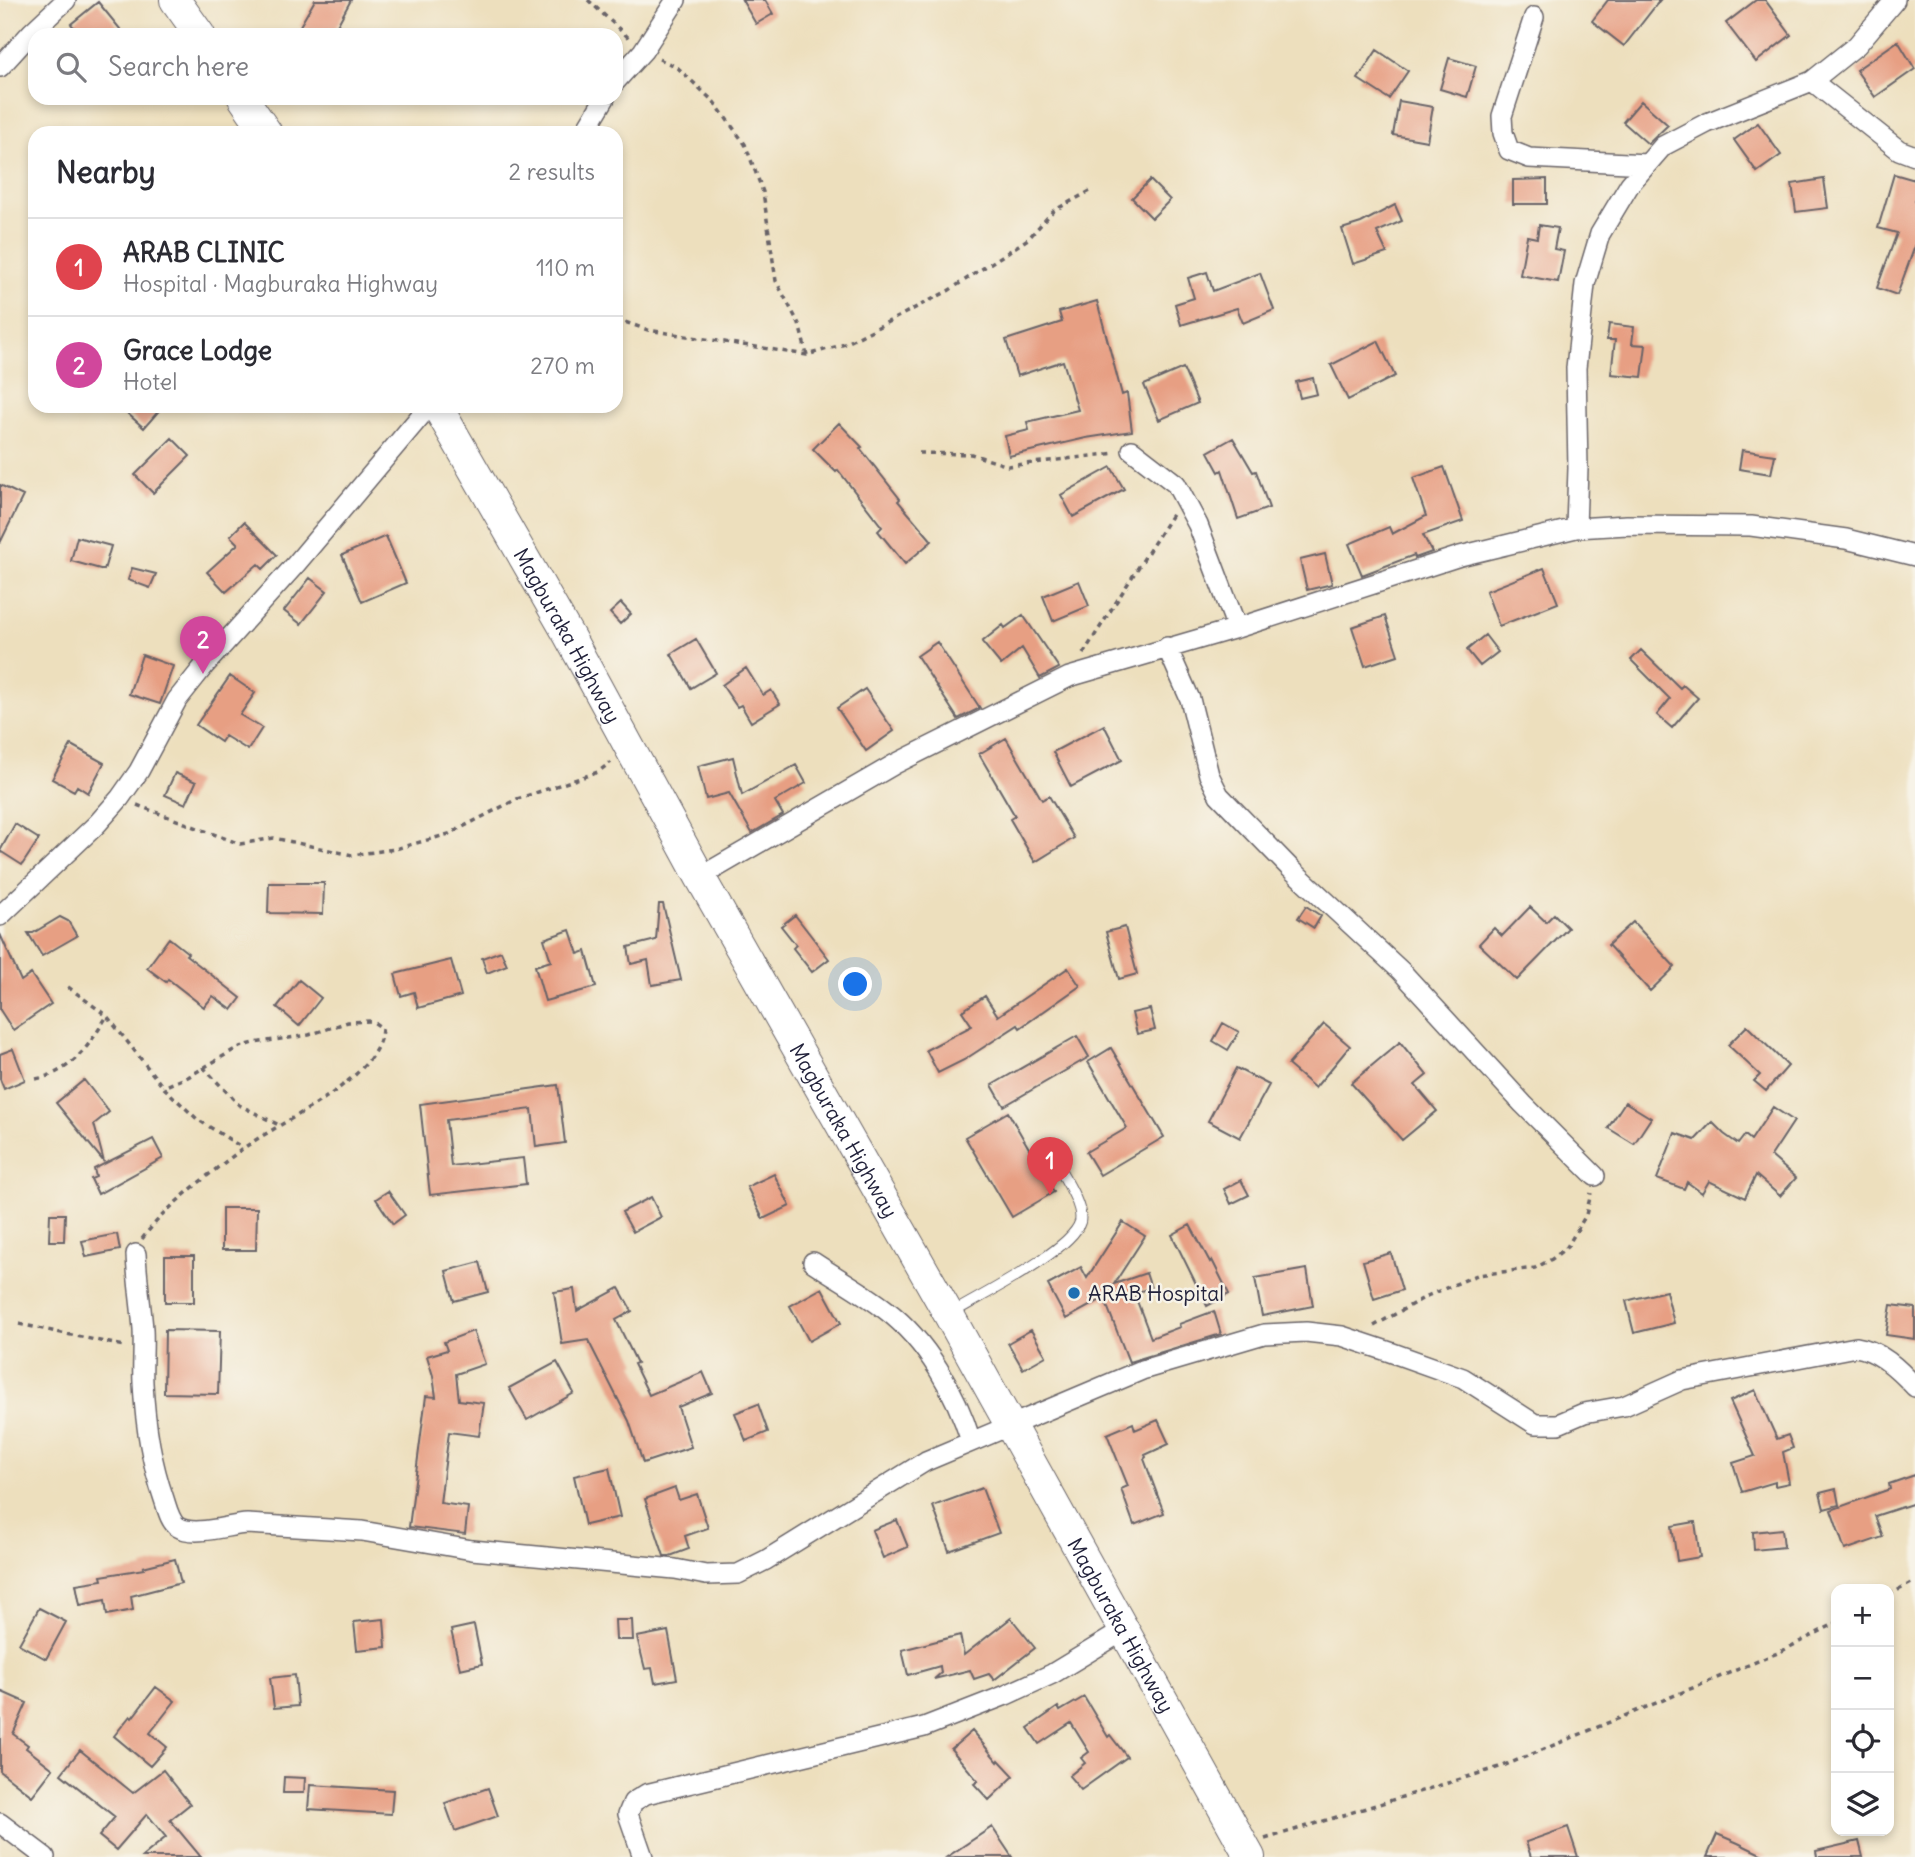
<!DOCTYPE html>
<html lang="en">
<head>
<meta charset="utf-8">
<style>
	:root { --surface:#fff; --page:#f7f7f7; --text:#2b2b33; --muted:#7c7c81; --line:#e1e1e2; --accent:#1f6fb2 }
	body { margin:0; font-family:Delius,sans-serif; background:var(--page); color:var(--text) }
	.controls { position:absolute; right:21px; bottom:21px; display:grid; overflow:hidden; border-radius:14px; box-shadow:0 4px 10px #0003 }
	.controls button { width:63px; height:63px; display:grid; place-items:center; padding:0; border:0; border-bottom:2px solid var(--line); background:var(--surface); color:var(--text); font:35px sans-serif }
	.you { position:absolute; left:856px; top:985px; width:24px; height:24px; margin:-18px; border:5px solid #fff; border-radius:50%; background:#1a73e8; box-shadow:0 0 0 10px #1a73e833 }
	.badge { display:grid; place-items:center; width:46px; height:46px; border-radius:50%; background:var(--accent); color:#fff; font-size:23px; font-weight:700 }
	.pin { position:absolute; translate:-50% -58px; filter:drop-shadow(0 2px 4px #0008) }
	.pin::after { content:''; position:absolute; top:37px; width:24px; height:21px; background:inherit; clip-path:polygon(0 0,100% 0,50% 100%) }
	.list { margin:0; padding:0; list-style:none }
	h2 { display:flex; justify-content:space-between; align-items:center; height:91px; margin:0; padding:0 28px; font-size:30px }
	h2 small { font-size:23px; font-weight:400; color:var(--muted) }
	.list li { display:grid; grid-template-columns:46px 1fr auto; gap:21px; align-items:center; box-sizing:border-box; height:98px; padding:0 28px; border-top:2px solid var(--line) }
	.list b { display:block; font-size:26px; white-space:nowrap }
	.list p { margin:0; font-size:23px; white-space:nowrap; color:var(--muted) }
	.list em { font-size:23px; font-style:normal; color:var(--muted) }
	.icon { flex:none; width:38px; height:38px; fill:none; stroke:currentColor; stroke-width:2; stroke-linecap:round; stroke-linejoin:round }
	.map { position:relative; flex:none; width:1915px; height:1857px; overflow:hidden }
	.search { position:absolute; background:var(--surface); box-shadow:0 4px 10px #0003; left:28px; top:28px; width:595px; height:77px; display:flex; align-items:center; gap:18px; box-sizing:border-box; padding:0 24px; border-radius:21px; color:var(--muted); font-size:26px }
	.panel { position:absolute; background:var(--surface); box-shadow:0 4px 10px #0003; left:28px; top:126px; width:595px; height:287px; border-radius:21px }
	.map>svg:first-child { display:block }
</style>
</head>
<body>
<div class="map">
<svg width="1915" height="1857" viewBox="0 0 1915 1857">
	<rect width="100%" height="100%" fill="#f7f3e8"/>
	<filter id="ink" filterUnits="userSpaceOnUse"><feTurbulence type="fractalNoise" baseFrequency=".0143" numOctaves="2"/><feDisplacementMap in="SourceGraphic" scale="14" xChannelSelector="R" yChannelSelector="G"/><feConvolveMatrix kernelMatrix="1 2 1 2 8 2 1 2 1" color-interpolation-filters="sRGB"/></filter>
	<filter id="wash" filterUnits="userSpaceOnUse"><feTurbulence type="fractalNoise" baseFrequency=".00686" numOctaves="4" result="noise"/><feDisplacementMap in="SourceGraphic" scale="28" xChannelSelector="R" yChannelSelector="G"/><feGaussianBlur stdDeviation="1.57" result="paint"/><feColorMatrix in="noise" values="0 0 0 0 0 0 0 0 0 0 0 0 0 0 0 0 0 1.4 0 .05"/><feComposite in="paint" operator="in"/></filter>
	<g filter="url(#wash)">
		<rect width="100%" height="100%" fill="#eddfbd"/>
		<g id="blocks">
			<path fill="#e79f83" d="M315,0H351L332,35H315L300,26Z
				M742,0H765L773,14L756,24Z
				M1608,0H1660L1624,46L1592,21Z
				M1756,0H1765L1791,35L1756,62L1726,23Z
				M98,2L125,35H80L71,24Z
				M1898,41L1915,69L1875,97L1856,70Z
				M1377,50L1408,71L1389,99L1358,79Z
				M1449,58L1476,66L1467,97L1440,89Z
				M1399,101L1433,107L1427,141L1393,135Z
				M1641,101L1668,125L1648,144L1623,122Z
				M1758,123L1781,155L1757,172L1734,140Z
				M1894,174L1915,180V246L1897,295L1877,288L1897,233L1878,228Z
				M1547,179V204H1513V180Z
				M1824,179L1828,208L1796,212L1792,184Z
				M1150,180L1170,200L1152,218L1132,198Z
				M1395,205L1402,221L1377,232L1387,253L1353,264L1342,229L1361,223Z
				M1539,225L1558,228L1554,249L1564,251L1558,282L1520,275L1527,236L1537,238Z
				M1207,272L1213,291L1260,273L1274,310L1243,323L1237,308L1181,325L1175,304L1194,298L1188,278Z
				M1097,301L1122,395L1127,393L1132,431L1086,438L1009,456L1005,436L1029,430L1027,422L1078,410L1063,361L1017,376L1006,340L1062,322L1059,312Z
				M1609,324L1634,327L1632,344L1646,345L1642,377L1611,374L1615,340H1607Z
				M1378,341L1395,376L1348,400L1331,365Z
				M1183,368L1198,403L1159,420L1144,385Z
				M1313,378L1317,394L1300,398L1296,382Z
				M119,406H163L144,428Z
				M839,423L862,447L860,448L900,499L898,501L932,541L905,564L878,531L882,527L838,470L836,472L813,449Z
				M172,438L190,456L153,493L135,475Z
				M1233,438L1253,472L1256,471L1269,508L1238,519L1222,470L1219,472L1208,452Z
				M1742,450L1775,455L1771,474L1739,469Z
				M1111,467L1124,489L1073,517L1061,495Z
				M1444,467L1463,521L1423,535L1432,552L1415,558L1414,555L1362,575L1349,544L1389,527L1392,534L1426,516L1413,478Z
				M0,485L23,496L0,543Z
				M244,522L277,555L263,569L258,564L226,592L207,572L238,544L230,536Z
				M386,536L406,583L362,602L342,555Z
				M77,537L111,546L104,570L71,561Z
				M1325,554L1332,584L1307,590L1300,560Z
				M132,568L156,574L150,588L128,580Z
				M1544,568L1558,603L1499,626L1486,591Z
				M310,578L327,591L301,624L284,611Z
				M1079,581L1089,606L1053,621L1043,596Z
				M621,603L631,614L620,624L610,613Z
				M1023,615L1059,668L1040,678L1022,648L1001,665L982,642L1003,625L1005,628Z
				M1385,616L1398,655L1365,666L1352,627Z
				M1485,635L1498,652L1480,666L1467,650Z
				M696,639L716,673L691,688L671,654Z
				M937,642L980,708L958,719L917,656Z
				M1641,650L1680,688L1683,685L1698,698L1672,728L1657,715L1670,699L1631,660Z
				M142,655L173,666L160,704L129,694Z
				M746,668L763,695L771,690L780,704L751,722L741,705L737,707L722,685Z
				M230,676L255,693L240,715L262,728L248,750L225,736L221,742L196,725Z
				M865,689L894,731L866,751L837,708Z
				M1104,725L1122,760L1071,787L1053,752Z
				M1006,738L1042,800L1049,796L1074,838L1035,862L1010,819L1015,816L979,754Z
				M71,745L104,763L88,793L77,786L74,791L52,779Z
				M733,757L742,795L796,765L806,783L775,801L783,815L752,833L729,793L706,799L698,766Z
				M175,773L196,782L186,804L165,795Z
				M15,824L39,839L22,865L0,851Z
				M269,883H324L323,914L268,913Z
				M659,904H663L681,980L652,985L648,960L631,964L628,947L656,940Z
				M1306,906L1321,916L1314,928L1298,918Z
				M1530,907L1546,922L1554,914L1568,928L1517,980L1479,944L1494,928L1502,936Z
				M795,915L829,959L812,972L793,948L796,945L781,926Z
				M60,917L68,921L77,936L42,956L28,933H33Z
				M1633,922L1675,967L1650,991L1608,945Z
				M1125,927L1137,974L1119,979L1106,932Z
				M570,930L578,954L586,951L596,987L545,1001L535,966L551,961L544,939Z
				M0,934L21,981L31,974L51,1004L13,1030L0,1010Z
				M169,938L188,953L186,955L241,998L232,1010L213,996L204,1007L168,979L166,982L147,968Z
				M501,951L507,965L487,973L482,958Z
				M451,960L461,996L418,1008L414,992L401,996L395,974Z
				M1068,968L1080,986L1020,1028L1018,1025L964,1060L938,1073L926,1050L972,1026L962,1011L985,996L998,1016Z
				M299,980L321,998L299,1026L277,1007Z
				M1150,1009L1155,1030L1137,1034L1132,1013Z
				M1223,1023L1239,1032L1228,1050L1213,1041Z
				M1324,1024L1350,1046L1315,1088L1288,1065Z
				M1747,1026L1788,1066L1766,1091L1754,1081L1760,1075L1728,1045Z
				M1077,1036L1089,1057L1004,1106L992,1085Z
				M1400,1042L1427,1075L1415,1085L1437,1111L1402,1140L1351,1083Z
				M1111,1048L1164,1137L1100,1175L1086,1152L1127,1128L1088,1062Z
				M13,1049L25,1080L4,1089L0,1079V1054Z
				M1236,1068L1269,1085L1240,1138L1208,1121Z
				M84,1080L109,1112L94,1124L104,1162L56,1103Z
				M558,1085L565,1143L536,1147L532,1109L446,1120L451,1166L523,1158L526,1184L430,1195L420,1104Z
				M1625,1102L1651,1118L1634,1144L1608,1128Z
				M1773,1107L1794,1121L1771,1156L1796,1178L1780,1196L1756,1175L1745,1198L1709,1181L1702,1193L1687,1182L1684,1189L1657,1179L1675,1133L1695,1140L1712,1122L1724,1134L1738,1144L1745,1135L1751,1140Z
				M1008,1112L1054,1192L1012,1217L965,1137Z
				M153,1139L163,1158L98,1194L91,1179L96,1177L94,1169Z
				M774,1174L790,1206L763,1219L747,1187Z
				M1241,1180L1249,1195L1231,1204L1224,1189Z
				M388,1191L405,1215L393,1224L376,1199Z
				M651,1197L661,1217L633,1232L622,1212Z
				M222,1208H257L256,1250H222Z
				M50,1214H65L64,1241H49Z
				M1123,1222L1145,1236L1114,1284L1146,1273L1151,1288L1134,1293L1151,1338L1180,1327L1179,1324L1214,1311L1221,1334L1129,1362L1104,1298L1066,1319L1048,1285L1081,1267L1087,1278Z
				M1190,1225L1210,1262L1212,1260L1229,1294L1207,1306L1172,1235Z
				M117,1234L120,1250L86,1257L82,1241Z
				M1391,1253L1402,1290L1374,1299L1363,1261Z
				M165,1256H194V1302H165Z
				M480,1262L488,1292L454,1301L446,1271Z
				M1307,1269L1313,1306L1262,1316L1255,1278Z
				M619,1288L632,1311L616,1320L637,1363L634,1364L649,1395L703,1372L712,1393L678,1407L691,1447L643,1463L629,1421L588,1340L562,1344L554,1292L574,1289L577,1311Z
				M822,1288L841,1323L809,1341L790,1306Z
				M1666,1291L1674,1323L1634,1333L1626,1301Z
				M1891,1305L1915,1308V1339L1886,1335Z
				M165,1330L220,1331L218,1394L164,1393Z
				M1031,1330L1046,1356L1023,1369L1008,1343Z
				M473,1331L485,1364L456,1374L459,1400L484,1403L479,1436L449,1432L440,1503L468,1507L465,1534L409,1527L426,1396L436,1397L433,1376L427,1356L447,1350L444,1342Z
				M557,1362L574,1393L527,1420L509,1388Z
				M1755,1390L1777,1439L1788,1435L1793,1448L1783,1452L1789,1483L1775,1486V1482L1742,1492L1733,1463L1755,1456L1730,1401Z
				M758,1404L768,1432L746,1441L735,1413Z
				M1158,1420L1169,1444L1145,1455L1146,1457L1144,1459L1164,1513L1134,1525L1121,1489L1128,1486L1107,1434L1133,1423L1135,1430Z
				M609,1468L620,1517L585,1525L574,1476Z
				M1915,1475V1503L1875,1516L1883,1537L1845,1550L1831,1510L1890,1489L1889,1484Z
				M675,1488L679,1500L697,1494L708,1528L685,1536L689,1549L670,1556H664L645,1499Z
				M982,1488L999,1533L949,1551L933,1506Z
				M1836,1489L1839,1505L1824,1509L1820,1493Z
				M897,1520L908,1547L883,1558L872,1530Z
				M1695,1522L1700,1557L1677,1561L1672,1526Z
				M1782,1529L1784,1547L1754,1550L1753,1532Z
				M175,1559L181,1583L131,1596L133,1610L107,1615L105,1600L80,1605L76,1584L102,1580L101,1576L144,1569L143,1567Z
				M39,1608L66,1622L46,1659L19,1644Z
				M1011,1618L1035,1648L994,1680L989,1674L974,1679L970,1670L934,1679L941,1673L940,1666L908,1675L902,1650L960,1635L964,1655Z
				M384,1619L386,1647L357,1650L354,1622Z
				M615,1620H632L633,1640H616Z
				M474,1625L482,1664L460,1669L451,1630Z
				M668,1631L677,1679L655,1683L652,1668L645,1669L637,1637Z
				M295,1675L298,1706L274,1708L270,1678Z
				M156,1687L175,1701L150,1733L167,1747L150,1766L114,1736L130,1716L132,1718Z
				M0,1691L27,1703L13,1734L28,1745L26,1748L53,1769L32,1796L0,1771Z
				M1084,1697L1108,1737L1110,1735L1127,1757L1081,1790L1069,1776L1085,1763L1081,1758L1089,1752L1071,1723L1039,1744L1028,1728L1058,1707L1060,1711Z
				M972,1731L998,1762L999,1760L1014,1776L989,1800L974,1784L978,1781L951,1749Z
				M80,1750L133,1793L163,1770L190,1804L170,1820L201,1857H142L166,1837L147,1814L116,1850L99,1836L115,1817L61,1774Z
				M284,1777L305,1778L304,1793H283Z
				M310,1785L393,1790L391,1814L308,1809Z
				M488,1788L498,1816L455,1831L445,1803Z
				M992,1827L1012,1857H947Z
				M1568,1827L1578,1857H1531L1526,1842Z
				M1717,1834L1738,1843L1767,1857H1707Z
				M1859,1841L1863,1857H1817L1816,1851Z"/>
		</g>
	</g>
	<g filter="url(#ink)">
		<use href="#blocks" fill-opacity="0" stroke="#696468" stroke-width="2"/>
		<g fill="none" stroke-linecap="round" stroke-linejoin="round">
			<defs>
				<path id="service" d="M952,1313C980,1296 1072,1250 1080,1222C1084,1205 1061,1173 1053,1157"/>
				<path id="minor" d="M1534,17L1502,116L1503,133L1509,150L1529,158L1647,164
					M0,67L32,32L66,0
					M616,81L643,51L676,0
					M1812,81L1899,150L1915,156
					M584,133L605,98
					M1132,450L1176,484L1198,525L1237,628
					M1576,528L1578,468L1576,368L1585,284L1600,234L1630,184L1663,146L1707,123L1812,81L1857,45L1895,0
					M1167,647L1190,699L1209,775L1219,795L1290,868L1401,971L1523,1104L1595,1176
					M700,877L895,764L1069,677L1237,628L1460,556L1576,528L1627,525L1751,526L1846,539L1915,556
					M0,916L97,824L120,798L139,771L177,700L204,666L296,564L429,406
					M136,1254C137,1279 141,1304 143,1329C144,1347 142,1365 143,1383C145,1423 151,1462 164,1499C167,1508 170,1522 178,1527C195,1537 228,1525 247,1524L362,1531L472,1550L675,1569L706,1575L738,1574L766,1560L926,1461L1142,1370L1264,1334L1306,1332L1342,1336L1390,1352L1463,1378L1535,1424H1558L1584,1413L1624,1406L1682,1380L1856,1347C1879,1350 1899,1369 1915,1387
					M813,1262C837,1278 863,1292 886,1310C927,1341 956,1393 971,1441
					M0,1823L45,1857
					M643,1857L628,1814L633,1802L646,1794L924,1727L1006,1695L1052,1674L1123,1631"/>
				<g id="primary">
					<path d="M175,0L200,35"/>
					<path d="M243,98L267,133"/>
					<path id="s1" d="M437,406L569,636L700,877L949,1315L1250,1857"/>
				</g>
			</defs>
			<use href="#service" stroke="#696468" stroke-width="12"/>
			<use href="#minor" stroke="#696468" stroke-width="22"/>
			<use href="#primary" stroke="#696468" stroke-width="32"/>
			<path stroke="#696468" stroke-width="3.5" stroke-dasharray="5 5" stroke-linecap="butt" d="M588,0L630,39
				M659,59L677,67L714,102L745,144L763,192L776,281L799,324L807,355
				M616,319L648,330L807,355L845,344L948,291L1028,239L1053,211L1092,190
				M919,453L971,454L1008,466L1116,453
				M1083,654L1173,513
				M137,805L240,844L274,838L352,855L395,849L449,834L517,799L598,772L611,762
				M68,987L107,1016L163,1087L197,1119L243,1148
				M203,1067L239,1105L281,1126
				M36,1079C72,1072 89,1046 107,1016
				M142,1239C166,1206 208,1175 241,1150C279,1121 380,1081 382,1028L372,1021L348,1022L309,1035L254,1043L237,1048L188,1077L163,1087
				M19,1324L124,1346
				M1374,1326L1427,1296L1477,1275L1535,1268L1552,1259L1567,1247L1586,1215L1591,1193
				M1889,1595L1915,1581
				M1265,1839L1503,1766L1780,1652L1836,1623"/>
			<use href="#service" stroke="#fff" stroke-width="10"/>
			<use href="#minor" stroke="#fff" stroke-width="19"/>
			<use href="#primary" stroke="#fff" stroke-width="30"/>
		</g>
	</g>
	<circle fill="#1f6fb2" stroke="#f7f3e8" stroke-width="2.5" cx="1074" cy="1293" r="7"/>
	<g text-anchor="middle" dominant-baseline="central" stroke-width="5" stroke-linejoin="round" paint-order="stroke">
		<g font-size="21" fill="#22223b" stroke="#f7f3e8">
			<text stroke="none"><textPath href="#s1" startOffset="264">Magburaka Highway</textPath></text>
			<text stroke="none"><textPath href="#s1" startOffset="831">Magburaka Highway</textPath></text>
			<text stroke="none"><textPath href="#s1" startOffset="1398">Magburaka Highway</textPath></text>
		</g>
		<g font-size="21" fill="#22223b" stroke="#f7f3e8" text-anchor="start">
			<text x="1088" y="1293">ARAB Hospital</text>
		</g>
	</g>
</svg>
<div class="controls">
<button>+</button>
<button>−</button>
<button><svg class="icon" aria-label="locate" viewBox="0 0 24 24"><circle cx="12" cy="12" r="6"/><path d="M12 2v4M12 18v4M2 12h4M18 12h4"/></svg></button>
<button><svg class="icon" aria-label="layers" viewBox="0 0 24 24"><path d="M12 4l9 5-9 5-9-5zM3 14l9 5 9-5"/></svg></button>
</div>
<div class="you"></div>
<div class="pin badge" style="left:1050px;top:1195px;background:#e0444e">1</div>
<div class="pin badge" style="left:203px;top:674px;background:#d1479c">2</div>
<div class="search"><svg class="icon" aria-label="search" viewBox="0 0 24 24"><circle cx="10" cy="10" r="6"/><path d="M15 15l6 6"/></svg>Search here</div>
<section class="panel">
<h2>Nearby<small>2 results</small></h2>
<ul class="list">
<li><span class="badge" style="background:#e0444e">1</span><div><b>ARAB CLINIC</b><p>Hospital · Magburaka Highway</p></div><em>110 m</em></li>
<li><span class="badge" style="background:#d1479c">2</span><div><b>Grace Lodge</b><p>Hotel</p></div><em>270 m</em></li>
</ul>
</section>
</div>
</body>
</html>
